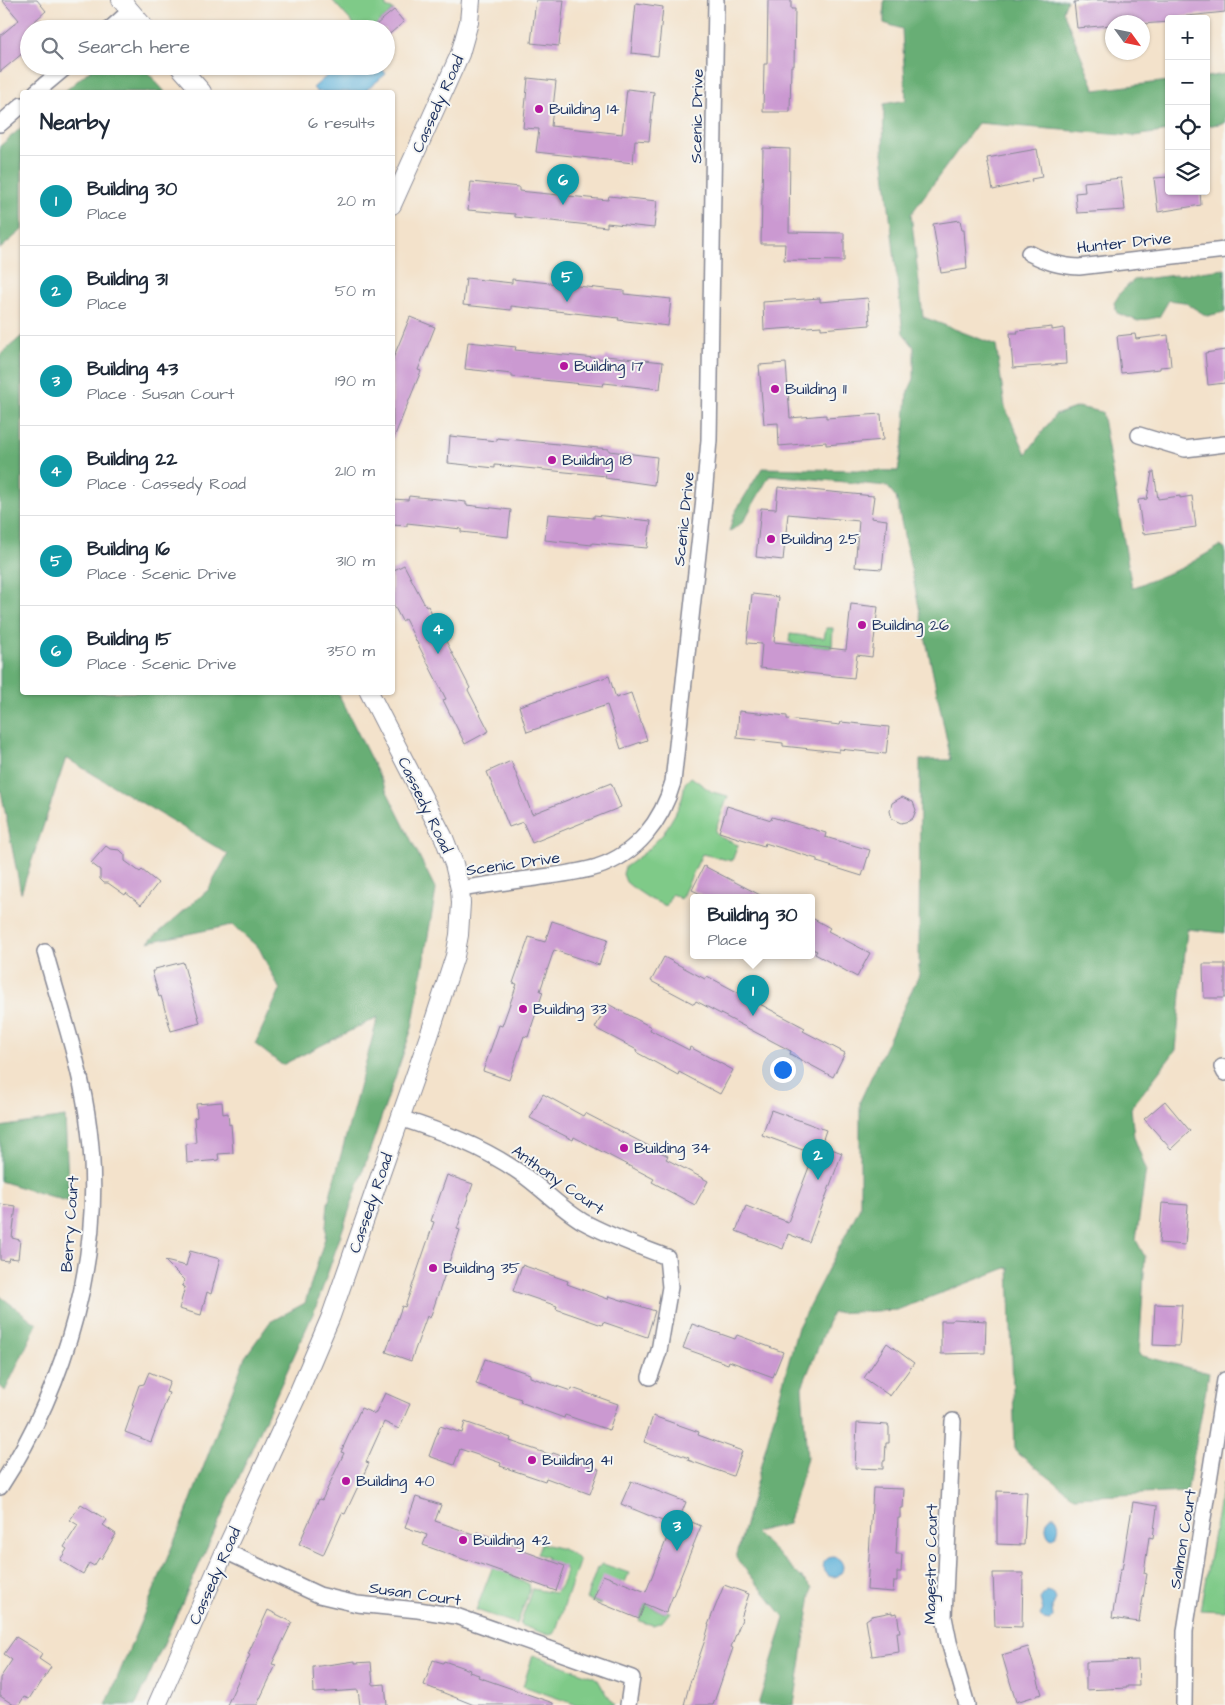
<!DOCTYPE html>
<html lang="en">
<head>
<meta charset="utf-8">
<style>
	:root { --surface:#fff; --page:#f2f2f3; --text:#1f2937; --muted:#747a83; --line:#e0e1e3; --accent:#ea580c }
	body { margin:0; font-family:"Architects Daughter",sans-serif; background:var(--page); color:var(--text) }
	.controls { position:absolute; right:15px; top:15px; display:grid; overflow:hidden; border-radius:5px; box-shadow:0 1px 4px #0004 }
	.controls button { width:45px; height:45px; display:grid; place-items:center; padding:0; border:0; border-bottom:1px solid var(--line); background:var(--surface); color:var(--text); font:25px sans-serif }
	.compass { position:absolute; left:1105px; top:15px; width:45px; height:45px; border-radius:50%; background:var(--surface); box-shadow:0 1px 4px #0004; rotate:123deg }
	.you { position:absolute; left:782px; top:1069px; width:18px; height:18px; margin:-12px; border:4px solid #fff; border-radius:50%; background:#1a73e8; box-shadow:0 0 0 8px #1a73e833 }
	.badge { display:grid; place-items:center; width:32px; height:32px; border-radius:50%; background:var(--accent); color:#fff; font-size:16px; font-weight:700 }
	.pin { position:absolute; translate:-50% -41px; filter:drop-shadow(0 1px 2px #0008) }
	.pin::after { content:''; position:absolute; top:26px; width:18px; height:15px; background:inherit; clip-path:polygon(0 0,100% 0,50% 100%) }
	.popup { position:absolute; left:690px; top:894px; width:125px; height:65px; box-sizing:border-box; display:grid; place-content:center; border-radius:5px; background:var(--surface); filter:drop-shadow(0 1px 4px #0005); font-size:16px; white-space:nowrap; color:var(--muted) }
	.popup b { font-size:19px; color:var(--text) }
	.popup::after { content:''; position:absolute; left:50%; top:100%; margin-left:-10px; border:10px solid transparent; border-top-color:var(--surface) }
	.list { margin:0; padding:0; list-style:none }
	h2 { display:flex; justify-content:space-between; align-items:center; height:65px; margin:0; padding:0 20px; font-size:21px }
	h2 small { font-size:16px; font-weight:400; color:var(--muted) }
	.list li { display:grid; grid-template-columns:32px 1fr auto; gap:15px; align-items:center; box-sizing:border-box; height:90px; padding:0 20px; border-top:1px solid var(--line) }
	.list b { display:block; font-size:19px; white-space:nowrap }
	.list p { margin:0; font-size:16px; white-space:nowrap; color:var(--muted) }
	.list em { font-size:16px; font-style:normal; color:var(--muted) }
	.icon { flex:none; width:28px; height:28px; fill:none; stroke:currentColor; stroke-width:2; stroke-linecap:round; stroke-linejoin:round }
	.map { position:relative; flex:none; width:1225px; height:1705px; overflow:hidden }
	.search { position:absolute; background:var(--surface); box-shadow:0 1px 4px #0004; left:20px; top:20px; width:375px; height:55px; display:flex; align-items:center; gap:12px; box-sizing:border-box; padding:0 18px; border-radius:28px; color:var(--muted); font-size:19px }
	.panel { position:absolute; background:var(--surface); box-shadow:0 1px 4px #0004; left:20px; top:90px; width:375px; height:605px; border-radius:5px }
	.map>svg:first-child { display:block }
</style>
</head>
<body>
<div class="map">
<svg width="1225" height="1705" viewBox="0 0 1225 1705">
	<rect width="100%" height="100%" fill="#f6f6f2"/>
	<filter id="ink" filterUnits="userSpaceOnUse"><feTurbulence type="fractalNoise" baseFrequency=".02" numOctaves="2"/><feDisplacementMap in="SourceGraphic" scale="10" xChannelSelector="R" yChannelSelector="G"/><feConvolveMatrix kernelMatrix="1 2 1 2 8 2 1 2 1" color-interpolation-filters="sRGB"/></filter>
	<filter id="wash" filterUnits="userSpaceOnUse"><feTurbulence type="fractalNoise" baseFrequency=".0096" numOctaves="4" result="noise"/><feDisplacementMap in="SourceGraphic" scale="20" xChannelSelector="R" yChannelSelector="G"/><feGaussianBlur stdDeviation="1.12" result="paint"/><feColorMatrix in="noise" values="0 0 0 0 0 0 0 0 0 0 0 0 0 0 0 0 0 1.4 0 .05"/><feComposite in="paint" operator="in"/></filter>
	<g filter="url(#wash)">
		<rect width="100%" height="100%" fill="#f3e2cb"/>
		<path fill="#7fca88" stroke="#4d7c73" d="M335,0H385L386,7L394,10L371,29H358L333,1Z
			M826,628H833L832,647L828,648L792,644V642H789L790,634L824,638Z
			M691,777L712,792L728,796L715,831L720,837L738,845L732,861L702,854L681,899L672,894L666,906L650,899L632,887L626,882L623,874L625,867L644,853L663,834L675,814L682,799L685,783Z
			M1223,1483L1225,1487V1611L1200,1610Z
			M541,1543C553,1547 575,1550 579,1562L556,1630L553,1634L549,1635L520,1625L532,1589L555,1593C561,1587 565,1579 566,1569L546,1559L547,1557L537,1554Z
			M603,1564L629,1573L625,1582L622,1581L594,1600L601,1604L600,1605L586,1599L597,1568Z
			M493,1566L511,1573V1575L529,1584L530,1589L517,1624L476,1610Z
			M645,1604L664,1613L667,1611L670,1612L662,1622L653,1625L639,1621Z
			M533,1655L594,1677L598,1680L606,1694L615,1705H577L523,1686Z"/>
		<path fill="#67ae74" stroke="#416e69" d="M884,0H1067L1063,11L1095,90L1169,81V131L1134,136L978,123L911,214L923,317L996,345L1005,407L1026,454L1055,415L1078,407L1102,412L1132,588L1182,568L1220,546L1225,549V933L1187,929L1176,1050L1131,1108L1134,1137L1146,1169L1136,1240L1145,1257L1139,1355L1209,1373L1187,1492L1074,1497L1015,1451L1009,1267L897,1310L832,1313L802,1387L807,1458L788,1524L755,1532L812,1588L794,1705H758L785,1618L736,1558L798,1327L860,1207V1101L919,975L920,760H951L896,497L887,486L770,475L743,522L729,532L734,514L762,468L898,471L904,437L907,394L914,379V347L903,333L883,153L884,104L906,100L902,29L884,23Z
			M95,66H142L165,92H64Z
			M1225,74V123L1206,126V77Z
			M22,127V230L0,249V146Z
			M1225,269V311L1224,312L1207,316L1184,302L1169,300L1159,317L1138,321L1117,313L1114,303L1121,292L1134,280Z
			M22,336V692L338,693L436,890L412,1028L316,1307L136,1705H106L186,1513L245,1357L270,1322L305,1303L325,1238L328,1203L378,1017L282,1065L255,1044L280,990L259,948L232,925L148,942L208,890L228,854L66,758L21,893L0,786V355Z
			M65,1117L69,1202L0,1181V1127Z
			M0,1296L37,1324L5,1391L0,1386Z"/>
		<path fill="#5db1d9" stroke="#3c709c" d="M338,66H380L386,74L364,92H317L313,88Z
			M1051,1516H1055C1061,1522 1059,1534 1053,1539L1050,1538C1044,1533 1045,1520 1051,1516Z
			M823 1567a10 10 0 1 1 20 0a10 10 0 1 1-20 0Z
			M1046,1591L1053,1593L1056,1599L1052,1607L1053,1617L1049,1620L1043,1619L1040,1615L1043,1610L1040,1599Z"/>
		<g id="blocks">
			<path fill="#cb99d1" d="M2,0H37L46,11L29,26V48L0,72V36L19,20Z
				M536,0H564L559,46L531,43Z
				M768,0H791V9H795L794,66H791L790,112H763L764,64H767Z
				M1091,0H1225V12L1178,17V19H1169V22L1142,24V22H1112V25L1077,28L1074,2Z
				M636,3L663,7L658,56L631,53Z
				M394,10L404,22L386,37V29H371Z
				M528,78L556,81L551,126L622,134L627,89L654,92L649,141L635,140L633,163L536,152L539,129L523,128Z
				M763,148L790,149L789,232L844,233V261L784,260L785,244H761Z
				M1037,149L1042,177L1031,179L1032,181L993,190L987,158Z
				M1169,177V191H1200L1201,205L1158,212L1154,178Z
				M1121,178L1125,210L1077,213L1075,193L1085,192L1084,182Z
				M471,182L519,187V191L608,200L609,196L657,201L654,228L607,223V227L515,217V214L468,210Z
				M960,220L962,230H964L967,269L941,273L933,224Z
				M466,278L512,283V279L624,291V294L671,299L668,326L618,320L619,318L511,306V310L463,305Z
				M820,298V302L868,298L870,325L821,329V326L764,330L763,302Z
				M410,317L435,327L418,370L421,371L393,440L392,361Z
				M1052,327V330L1064,328L1066,364L1013,368L1010,333H1018L1017,331Z
				M1135,334L1136,339L1168,335L1171,366L1160,367V369L1121,373L1117,336Z
				M468,342L516,347L515,350L605,359L606,356L663,362L660,389L604,383L603,386L512,377V374L465,369Z
				M1225,350V383L1208,385L1205,353Z
				M786,363L790,418L826,415V418L881,414L883,440L826,445V442L779,446L778,423L764,424L759,365Z
				M450,436L497,441V438L609,449V451L657,457L654,485L605,478L606,476L495,465V468L448,463Z
				M1152,472H1154L1158,499L1180,496V498L1192,496L1196,527L1143,534L1138,500L1147,499Z
				M778,487L874,496L871,518L887,520L882,569L855,567L859,521L788,514L783,560L756,557L761,508L776,509Z
				M409,496L466,502V505L511,510L508,537L461,532V529L407,523V526L392,525V499L408,500Z
				M548,514L594,518V515L651,521L647,548L592,543V545L545,540Z
				M404,565L426,607L428,606L470,688L468,690L489,731L465,744L443,700L446,699L405,619L402,621L392,602V571Z
				M752,594L779,597L774,642L846,650L851,604L878,607L872,657L857,655L854,678L760,668L762,644L747,643Z
				M609,676L616,698L631,693L647,740L621,749L607,705L527,732L519,706Z
				M739,711L787,716V719L840,725L841,722L889,727L886,754L839,749V752L783,746V743L737,738Z
				M511,761L532,814L611,783L621,807L532,843L523,822L509,827L487,772Z
				M902,797L913,802L916,810L913,818L909,821L901,823L892,819L890,811L892,803Z
				M727,806L771,820L772,817L826,833L825,837L870,850L862,876L817,862V859L765,843L764,846L719,832Z
				M106,846L110,849L120,850L125,855V861L140,872L142,870L158,883L141,905L126,893L125,895L108,883H104L100,879V870L91,863Z
				M704,866L764,897H707L692,890Z
				M812,918L830,928L828,931L870,953L857,977L815,954L817,951L812,949Z
				M552,921L608,939L599,965L554,950L540,991L543,992L528,1037L524,1036L509,1080L483,1071L499,1025L502,1026L517,984L513,983L529,937L545,942Z
				M664,957L705,979L707,976L805,1028L803,1031L845,1053L833,1077L790,1054L791,1051L696,1001L694,1004L651,981Z
				M183,962L200,1023L171,1031L161,996L159,997L152,971H155V969Z
				M1203,964H1225V998H1204Z
				M608,1004L651,1027L650,1030L689,1050L690,1047L733,1070L720,1094L679,1072L678,1075L636,1052L637,1050L595,1028Z
				M543,1094L583,1116L585,1113L668,1156L666,1159L708,1181L695,1205L652,1182L654,1179L574,1137L573,1140L530,1118Z
				M1165,1101L1190,1131L1171,1149L1144,1119Z
				M222,1102L223,1114L228,1113L229,1125L231,1124L233,1153L218,1154L219,1160L187,1163L186,1144L196,1143L194,1118L197,1117L196,1104Z
				M771,1110L826,1130L821,1145L842,1153L809,1242L788,1234L783,1249L736,1231L746,1206L788,1222L814,1154L762,1135Z
				M447,1175L473,1184L457,1229L460,1230L430,1318L427,1316L411,1361L386,1352L402,1306L405,1307L434,1222L431,1221Z
				M1162,1203L1188,1205L1185,1245L1159,1243Z
				M0,1204L16,1206L12,1238L20,1240L18,1259L9,1258L8,1261L0,1260Z
				M190,1251L220,1259L211,1294L207,1292L201,1315L179,1309L185,1287L182,1286L184,1280L165,1261L186,1266Z
				M522,1265L568,1281L567,1284L608,1299L609,1296L655,1311L647,1337L603,1322L602,1325L556,1309L557,1306L513,1291Z
				M1155,1304L1182,1305L1179,1346L1153,1345Z
				M953,1319L986,1321L985,1353L941,1354V1321H952Z
				M692,1324L735,1339L737,1335L783,1352L773,1377L729,1361L728,1364L683,1348Z
				M887,1343L914,1363L890,1396L864,1378Z
				M485,1359L530,1374V1377L571,1391L572,1388L618,1404L609,1430L565,1415L564,1418L520,1402L521,1399L476,1384Z
				M149,1372L170,1381L166,1392L169,1393L151,1442L125,1432L131,1415L130,1414L134,1405H132L139,1385L144,1384Z
				M385,1393L410,1404L399,1429L384,1422L366,1462L369,1463L345,1514L342,1513L323,1555L299,1544L319,1499L322,1500L344,1453L341,1452L361,1408L375,1414Z
				M653,1416L699,1432L698,1435L742,1451L733,1476L688,1460L689,1458L644,1442Z
				M465,1422L511,1438L510,1441L551,1455L553,1453L599,1469L590,1494L546,1478L545,1481L500,1466L501,1463L460,1449L454,1465L429,1456L440,1426L462,1433Z
				M857,1423L888,1425L889,1427V1443H886L885,1461H883V1469L855,1468Z
				M631,1481L686,1502L680,1517L701,1526L666,1613L645,1604L639,1619L593,1600L603,1575L646,1592L672,1525L621,1504Z
				M873,1488L904,1489L903,1508H900V1518H898L896,1554H902L901,1572H897V1581H894L893,1592L867,1590Z
				M997,1491L1027,1492L1024,1545L997,1544Z
				M416,1497L441,1505L435,1521L476,1535L477,1532L522,1548L521,1550L565,1566L556,1591L486,1566L469,1560L468,1561L423,1545L427,1535L405,1527Z
				M1133,1502L1157,1506V1508L1153,1538L1149,1537L1144,1573L1147,1574L1139,1622L1112,1618L1120,1570H1122Z
				M81,1504L107,1520L103,1525L116,1534L101,1559L99,1558L94,1566L89,1563L83,1574L60,1560L67,1549L64,1547L78,1525L70,1520Z
				M993,1573H1023L1022,1627L995,1626Z
				M724,1585L749,1594L741,1618L742,1619L731,1647L733,1648L713,1705H684L689,1686L705,1640L709,1625H708Z
				M268,1610L292,1622L272,1664L276,1665L257,1705H227L250,1655L248,1654Z
				M892,1612V1614L897,1613L900,1632H897L899,1652L872,1656L866,1620L872,1616Z
				M16,1637L42,1653L39,1659L51,1667L35,1692L34,1691L29,1699L24,1697L19,1705H14L0,1696V1678L12,1660L4,1654Z
				M1028,1647L1042,1694L1016,1702L1002,1655Z
				M433,1660L443,1663L444,1661L470,1670L469,1672L479,1675L478,1677L553,1703V1705H474L424,1685Z
				M1138,1660L1139,1686H1127V1688L1086,1690V1662Z
				M355,1661V1663L371,1662L373,1685L385,1684L387,1705H360L358,1690L314,1693L313,1667Z"/>
		</g>
	</g>
	<g filter="url(#ink)">
		<use href="#blocks" fill-opacity="0" stroke="#878894" stroke-width="1"/>
		<g fill="none" stroke-linecap="round" stroke-linejoin="round">
			<defs>
				<path id="minor" d="M110,29L130,11
					M36,92L67,66
					M0,124L22,105
					M1029,253C1047,262 1059,266 1079,267L1225,250
					M1139,435L1185,449L1225,444
					M460,889C485,885 511,881 536,878C556,875 577,873 597,867C637,854 662,821 673,782L703,508L709,440L716,0
					M1222,1067L1225,1073
					M400,1118C443,1132 481,1146 519,1172C541,1187 559,1207 582,1221C609,1236 638,1246 667,1257L670,1287L659,1351L650,1377
					M953,1421L944,1617L949,1642L967,1705
					M0,1487C67,1384 105,1253 89,1129C82,1069 61,1010 45,952
					M225,1551L319,1595L357,1604L418,1610L456,1616L632,1678L628,1705
					M1184,1705L1185,1631L1225,1380"/>
				<path id="tertiary" d="M121,0L146,29
					M179,66L202,92
					M392,205L460,54L469,22L471,0
					M157,1705L225,1551L297,1396L331,1316L430,1033L455,956L459,935L461,903L460,889L454,864L444,838L369,692"/>
			</defs>
			<use href="#minor" stroke="#878894" stroke-width="18"/>
			<use href="#tertiary" stroke="#878894" stroke-width="20"/>
			<use href="#minor" stroke="#fff" stroke-width="15"/>
			<use href="#tertiary" stroke="#fff" stroke-width="18"/>
		</g>
	</g>
	<g fill="#b5179e" stroke="#f6f6f2" stroke-width="2">
		<circle cx="539" cy="109" r="5"/>
		<circle cx="564" cy="366" r="5"/>
		<circle cx="775" cy="389" r="5"/>
		<circle cx="552" cy="460" r="5"/>
		<circle cx="771" cy="539" r="5"/>
		<circle cx="862" cy="625" r="5"/>
		<circle cx="523" cy="1009" r="5"/>
		<circle cx="624" cy="1148" r="5"/>
		<circle cx="433" cy="1268" r="5"/>
		<circle cx="532" cy="1460" r="5"/>
		<circle cx="346" cy="1481" r="5"/>
		<circle cx="463" cy="1540" r="5"/>
	</g>
	<g text-anchor="middle" dominant-baseline="central" stroke-width="4" stroke-linejoin="round" paint-order="stroke">
		<g font-size="16" fill="#1b2f5e" stroke="#f6f6f2">
			<text transform="translate(438 104) rotate(-66)">Cassedy Road</text>
			<text transform="translate(697 116) rotate(-89)">Scenic Drive</text>
			<text transform="translate(1124 243) rotate(-6)">Hunter Drive</text>
			<text transform="translate(684 519) rotate(-84)">Scenic Drive</text>
			<text transform="translate(425 805) rotate(64)">Cassedy Road</text>
			<text transform="translate(513 864) rotate(-8)">Scenic Drive</text>
			<text transform="translate(558 1180) rotate(35)">Anthony Court</text>
			<text transform="translate(371 1203) rotate(-71)">Cassedy Road</text>
			<text transform="translate(70 1224) rotate(-86)">Berry Court</text>
			<text transform="translate(1183 1539) rotate(-81)">Salmon Court</text>
			<text transform="translate(931 1564) rotate(-89)">Magestro Court</text>
			<text transform="translate(215 1576) rotate(-66)">Cassedy Road</text>
			<text transform="translate(415 1594) rotate(8)">Susan Court</text>
		</g>
		<g font-size="16" fill="#1b2f5e" stroke="#f6f6f2" text-anchor="start">
			<text x="549" y="109">Building 14</text>
			<text x="574" y="366">Building 17</text>
			<text x="785" y="389">Building 11</text>
			<text x="562" y="460">Building 18</text>
			<text x="781" y="539">Building 25</text>
			<text x="872" y="625">Building 26</text>
			<text x="533" y="1009">Building 33</text>
			<text x="634" y="1148">Building 34</text>
			<text x="443" y="1268">Building 35</text>
			<text x="542" y="1460">Building 41</text>
			<text x="356" y="1481">Building 40</text>
			<text x="473" y="1540">Building 42</text>
		</g>
	</g>
</svg>
<div class="controls">
<button>+</button>
<button>−</button>
<button><svg class="icon" aria-label="locate" viewBox="0 0 24 24"><circle cx="12" cy="12" r="6"/><path d="M12 2v4M12 18v4M2 12h4M18 12h4"/></svg></button>
<button><svg class="icon" aria-label="layers" viewBox="0 0 24 24"><path d="M12 4l9 5-9 5-9-5zM3 14l9 5 9-5"/></svg></button>
</div>
<svg class="compass" viewBox="-18 -18 36 36"><path d="M0-13l5 13h-10z" fill="#e53935"/><path d="M0 13l5-13h-10z" fill="#747a83"/></svg>
<div class="you"></div>
<div class="pin badge" style="left:753px;top:1016px;background:#0f9aa8">1</div>
<div class="popup"><b>Building 30</b>Place</div>
<div class="pin badge" style="left:818px;top:1180px;background:#0f9aa8">2</div>
<div class="pin badge" style="left:677px;top:1551px;background:#0f9aa8">3</div>
<div class="pin badge" style="left:438px;top:654px;background:#0f9aa8">4</div>
<div class="pin badge" style="left:567px;top:302px;background:#0f9aa8">5</div>
<div class="pin badge" style="left:563px;top:205px;background:#0f9aa8">6</div>
<div class="search"><svg class="icon" aria-label="search" viewBox="0 0 24 24"><circle cx="10" cy="10" r="6"/><path d="M15 15l6 6"/></svg>Search here</div>
<section class="panel">
<h2>Nearby<small>6 results</small></h2>
<ul class="list">
<li><span class="badge" style="background:#0f9aa8">1</span><div><b>Building 30</b><p>Place</p></div><em>20 m</em></li>
<li><span class="badge" style="background:#0f9aa8">2</span><div><b>Building 31</b><p>Place</p></div><em>50 m</em></li>
<li><span class="badge" style="background:#0f9aa8">3</span><div><b>Building 43</b><p>Place · Susan Court</p></div><em>190 m</em></li>
<li><span class="badge" style="background:#0f9aa8">4</span><div><b>Building 22</b><p>Place · Cassedy Road</p></div><em>210 m</em></li>
<li><span class="badge" style="background:#0f9aa8">5</span><div><b>Building 16</b><p>Place · Scenic Drive</p></div><em>310 m</em></li>
<li><span class="badge" style="background:#0f9aa8">6</span><div><b>Building 15</b><p>Place · Scenic Drive</p></div><em>350 m</em></li>
</ul>
</section>
</div>
</body>
</html>
